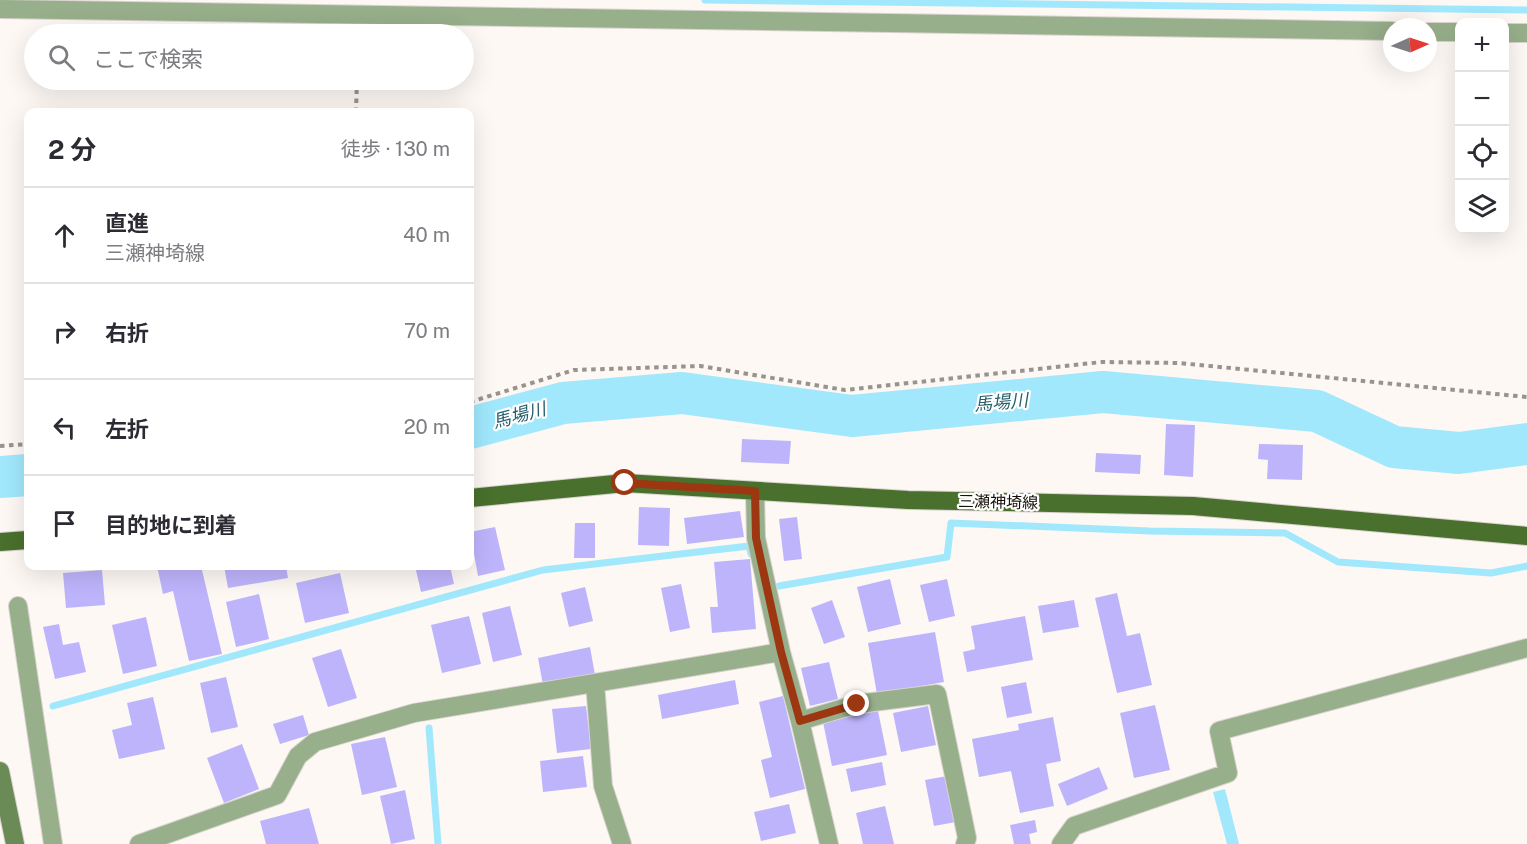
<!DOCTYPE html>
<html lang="ja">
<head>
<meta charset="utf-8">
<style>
	:root { --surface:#fff; --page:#f2f2f3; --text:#2b2b33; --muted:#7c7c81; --line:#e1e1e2 }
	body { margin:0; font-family:"Public Sans","Noto Sans JP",sans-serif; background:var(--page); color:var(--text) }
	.controls { position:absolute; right:18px; top:18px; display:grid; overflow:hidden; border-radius:12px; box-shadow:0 6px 24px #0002 }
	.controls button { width:54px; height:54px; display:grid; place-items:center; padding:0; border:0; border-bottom:2px solid var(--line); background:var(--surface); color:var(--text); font:30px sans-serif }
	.compass { position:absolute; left:1383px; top:18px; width:54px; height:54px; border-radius:50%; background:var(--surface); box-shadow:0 6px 24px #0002; rotate:87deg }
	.stop { position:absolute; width:18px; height:18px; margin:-14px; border:4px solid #9d3711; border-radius:50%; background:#fff }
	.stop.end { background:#9d3711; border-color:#fff; box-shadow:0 2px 6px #0008 }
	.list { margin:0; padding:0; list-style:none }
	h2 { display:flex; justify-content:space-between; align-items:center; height:78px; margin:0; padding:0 24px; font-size:26px }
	h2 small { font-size:20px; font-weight:400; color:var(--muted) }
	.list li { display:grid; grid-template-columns:39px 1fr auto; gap:18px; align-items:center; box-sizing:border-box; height:96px; padding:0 24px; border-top:2px solid var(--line) }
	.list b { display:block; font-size:22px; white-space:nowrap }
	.list p { margin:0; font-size:20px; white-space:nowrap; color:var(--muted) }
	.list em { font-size:20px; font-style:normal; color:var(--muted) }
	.icon { flex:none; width:33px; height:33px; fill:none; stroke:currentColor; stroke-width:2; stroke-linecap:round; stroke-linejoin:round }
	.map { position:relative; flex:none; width:1527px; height:844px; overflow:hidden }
	.search { position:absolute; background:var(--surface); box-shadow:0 6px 24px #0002; left:24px; top:24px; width:450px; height:66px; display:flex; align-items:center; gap:15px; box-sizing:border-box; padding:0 21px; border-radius:33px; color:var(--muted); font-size:22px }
	.panel { position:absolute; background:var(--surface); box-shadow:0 6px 24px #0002; left:24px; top:108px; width:450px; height:462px; border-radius:12px }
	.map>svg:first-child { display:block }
</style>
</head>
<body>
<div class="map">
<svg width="1527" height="844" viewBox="0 0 1527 844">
	<rect width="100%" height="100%" fill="#fdf8f4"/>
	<path fill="#a1e8fd" d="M1225,789L1239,844H1227L1213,792Z"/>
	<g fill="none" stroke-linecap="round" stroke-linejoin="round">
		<path stroke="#a1e8fd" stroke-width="7" d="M705,0L1527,10
			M779,586L947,557L951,523L1150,531L1285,533L1338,562L1491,573L1527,566
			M53,706L543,570L749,546L751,554
			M429,728L438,844"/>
		<path stroke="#a1e8fd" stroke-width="42" d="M470,428L563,403L682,393L852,416L1103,392L1317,411L1394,447L1459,453L1527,444
			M0,477L28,475"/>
	</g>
	<path fill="#beb4fc" d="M1166,424L1195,425L1193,477L1164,475Z
		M742,439L791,441L789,464L741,462Z
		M1259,444L1303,445L1302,480L1267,479L1268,460L1258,459Z
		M1096,453L1141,455L1140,474L1095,472Z
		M639,507L670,508L669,546L638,545Z
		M740,511L744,537L687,544L684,518Z
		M797,517L802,559L784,561L779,519Z
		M575,523H595V558H574Z
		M495,527L505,570L478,576L470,532Z
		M750,559L756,629L712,633L710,607H718L714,562Z
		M157,566H201L222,654L189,661L173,591L163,594Z
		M224,566H286L288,578L228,588Z
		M415,566H450L454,584L421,592Z
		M102,570L105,605L66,608L63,573Z
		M340,573L349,613L305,623L296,583Z
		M890,579L901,624L868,632L857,587Z
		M947,579L955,616L929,622L920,585Z
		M681,584L690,628L670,632L661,588Z
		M585,587L593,621L569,627L561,593Z
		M1117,593L1127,636L1140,633L1152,685L1117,693L1095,598Z
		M259,594L269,639L236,647L226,602Z
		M832,600L845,637L824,644L811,608Z
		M1074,600L1079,627L1043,633L1038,606Z
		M510,606L522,655L493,662L482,613Z
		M469,616L481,664L442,673L431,625Z
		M1025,616L1033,660L967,672L963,652L975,649L971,626Z
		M146,617L157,666L123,674L112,625Z
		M59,624L63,645L79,642L86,672L55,679L43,627Z
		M935,632L944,682L877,694L868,643Z
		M590,647L595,675L543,685L538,658Z
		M341,649L357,698L328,707L312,658Z
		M829,662L838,699L810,706L801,668Z
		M226,677L238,727L211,733L200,683Z
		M735,680L739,704L662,719L658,695Z
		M1026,682L1032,713L1007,718L1001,687Z
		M783,696L805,789L770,798L761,760L772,757L759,702Z
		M153,697L165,749L119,759L112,730L132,725L127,703Z
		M1155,705L1170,770L1134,778L1120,713Z
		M586,706L591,749L557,753L552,709Z
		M928,706L936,745L901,752L893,713Z
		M878,711L887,755L832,766L823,722Z
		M303,715L309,735L280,744L273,724Z
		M1053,717L1061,761L1046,764L1054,806L1020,813L1011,771L979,777L972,739L1019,730L1018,724Z
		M385,737L397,787L362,795L351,744Z
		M242,744L259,789L224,803L207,758Z
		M583,756L587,787L543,792L540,761Z
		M882,762L886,785L851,792L846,769Z
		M1099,767L1108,789L1067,806L1058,784Z
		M947,776L956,822L934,826L925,780Z
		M405,790L415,839L391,844L380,796Z
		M789,804L796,833L761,841L754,812Z
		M885,806L894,844H863L856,813Z
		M309,808L319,844H266L260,821Z
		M1035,820L1037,832L1029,834L1031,844H1014L1010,825Z"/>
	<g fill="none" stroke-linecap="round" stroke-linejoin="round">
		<defs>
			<path id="street" d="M0,9L1392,31
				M1428,32H1460
				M1504,33H1527
				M755,491L756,538L781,652L800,721L857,704L937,694L967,838L965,844
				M18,606L53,844
				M595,683L603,786L622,844
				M800,721L829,844
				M139,844L277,795L298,756L315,742L414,713L781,652
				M1061,844L1074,826L1228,773L1219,731L1527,648"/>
			<path id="secondary" d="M0,771L15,844"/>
			<path id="primary" d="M470,498L625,483L908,500L1193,506L1527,536
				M0,542L28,540"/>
		</defs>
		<use href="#street" stroke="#d8d3ce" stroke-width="20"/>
		<use href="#secondary" stroke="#d8d3ce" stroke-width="20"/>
		<use href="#primary" stroke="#d8d3ce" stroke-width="20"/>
		<path stroke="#99938e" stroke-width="4" stroke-dasharray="4.5 4.5" stroke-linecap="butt" d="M356,112L357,80
			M470,402L574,370L700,366L845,390L1102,362L1179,363L1527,397
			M0,446L28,444"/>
		<use href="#street" stroke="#98af8b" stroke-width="18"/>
		<use href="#secondary" stroke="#6a8b55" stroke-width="18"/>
		<use href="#primary" stroke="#49702c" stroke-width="18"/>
	</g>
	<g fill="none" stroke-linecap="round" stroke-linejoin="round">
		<path stroke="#9d3711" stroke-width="8" d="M625,483L755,491L756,538L781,652L800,721L857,704"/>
	</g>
	<g text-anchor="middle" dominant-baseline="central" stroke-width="4.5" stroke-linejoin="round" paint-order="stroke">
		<g font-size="16" fill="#171008" stroke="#fff">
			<text transform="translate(998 502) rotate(1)">三瀬神埼線</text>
		</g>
		<g font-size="18" font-style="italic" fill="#275f6d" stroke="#fff">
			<text transform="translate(1001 402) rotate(-5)">馬場川</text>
			<text transform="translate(519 415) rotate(-15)">馬場川</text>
		</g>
	</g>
</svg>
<div class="controls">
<button>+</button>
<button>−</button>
<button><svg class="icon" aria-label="locate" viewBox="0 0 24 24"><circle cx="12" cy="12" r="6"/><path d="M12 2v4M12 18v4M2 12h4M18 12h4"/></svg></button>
<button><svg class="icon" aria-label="layers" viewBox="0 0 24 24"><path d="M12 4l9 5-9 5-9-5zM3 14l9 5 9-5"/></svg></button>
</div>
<svg class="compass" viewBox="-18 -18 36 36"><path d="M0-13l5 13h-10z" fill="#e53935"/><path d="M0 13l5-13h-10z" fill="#7c7c81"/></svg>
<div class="stop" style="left:625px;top:483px"></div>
<div class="stop end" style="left:857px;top:704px"></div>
<div class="search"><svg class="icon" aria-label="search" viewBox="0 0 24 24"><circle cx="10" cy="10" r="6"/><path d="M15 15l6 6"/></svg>ここで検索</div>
<section class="panel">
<h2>2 分<small>徒歩 · 130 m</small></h2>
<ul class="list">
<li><svg class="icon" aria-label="ahead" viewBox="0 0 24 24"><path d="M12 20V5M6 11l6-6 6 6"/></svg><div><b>直進</b><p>三瀬神埼線</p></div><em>40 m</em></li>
<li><svg class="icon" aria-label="right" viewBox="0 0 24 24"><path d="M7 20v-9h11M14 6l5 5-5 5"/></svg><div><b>右折</b></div><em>70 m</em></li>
<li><svg class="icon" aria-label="left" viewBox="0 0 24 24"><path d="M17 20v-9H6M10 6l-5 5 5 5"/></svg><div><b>左折</b></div><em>20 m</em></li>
<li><svg class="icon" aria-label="arrive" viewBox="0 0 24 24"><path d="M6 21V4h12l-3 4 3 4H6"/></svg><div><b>目的地に到着</b></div></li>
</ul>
</section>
</div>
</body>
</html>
